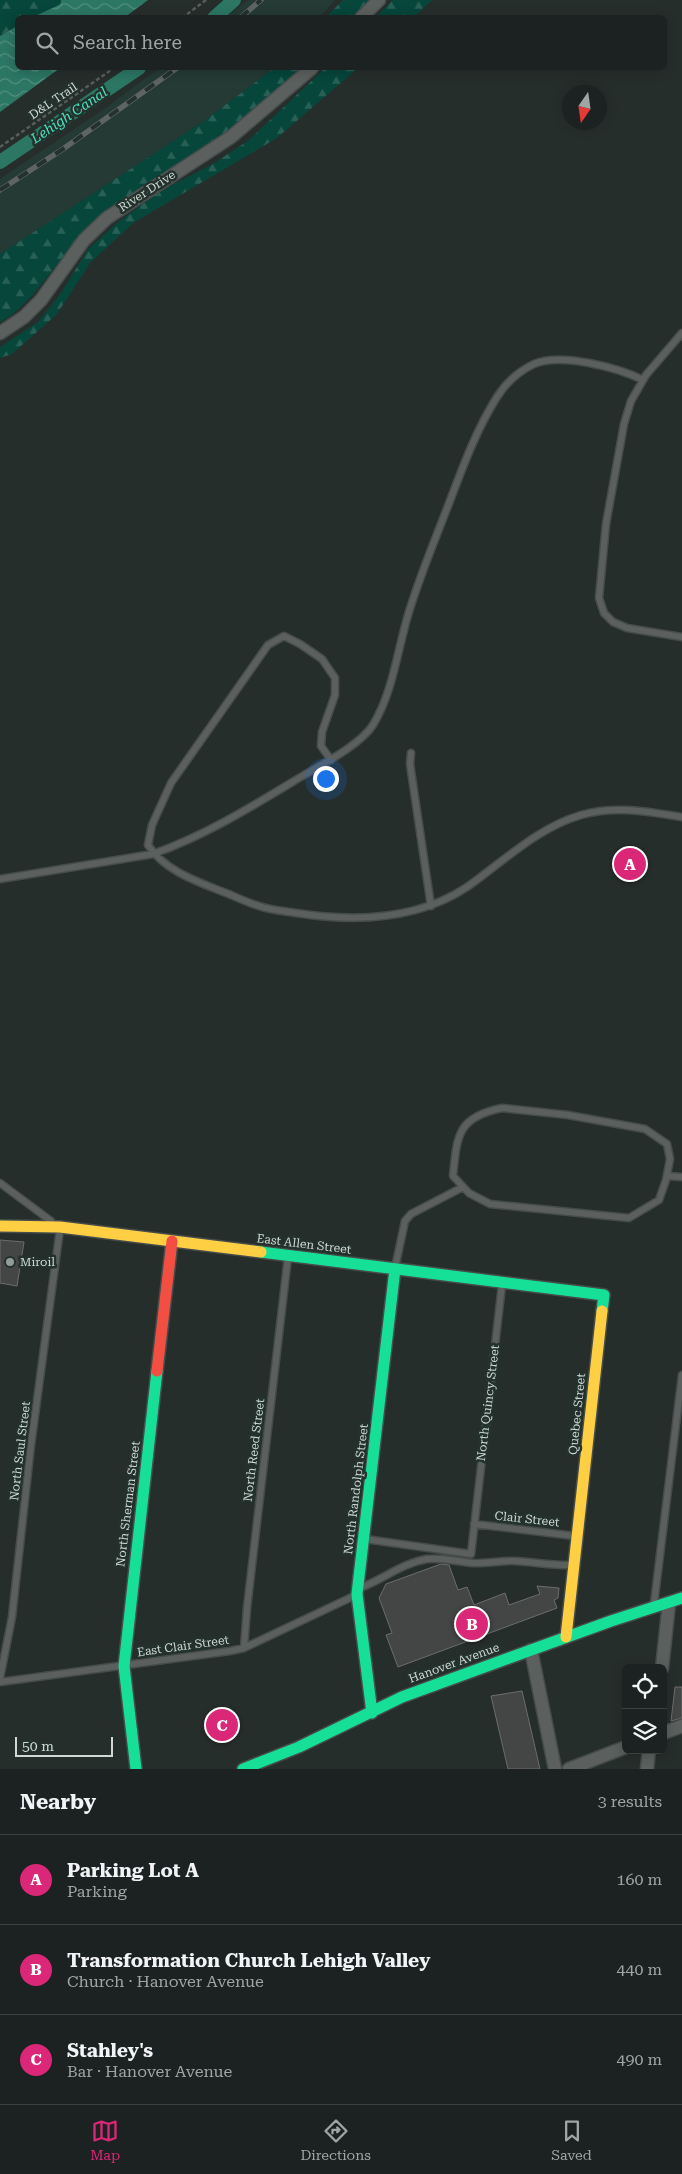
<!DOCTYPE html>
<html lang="en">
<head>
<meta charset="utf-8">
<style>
	:root { --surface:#1c2221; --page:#292f2e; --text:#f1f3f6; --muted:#a0a4a5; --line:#3a3f3f; --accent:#db2777 }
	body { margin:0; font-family:"Roboto Serif",serif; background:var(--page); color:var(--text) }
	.controls { position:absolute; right:15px; bottom:15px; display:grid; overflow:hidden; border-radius:8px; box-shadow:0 2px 12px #0003 }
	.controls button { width:45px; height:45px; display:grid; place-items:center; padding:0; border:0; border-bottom:1px solid var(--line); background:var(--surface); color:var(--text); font:25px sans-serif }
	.compass { position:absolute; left:562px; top:85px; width:45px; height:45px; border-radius:50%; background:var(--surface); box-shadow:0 2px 12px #0003; rotate:193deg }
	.scale { position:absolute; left:15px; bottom:12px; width:98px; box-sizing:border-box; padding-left:5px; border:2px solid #cfd8d5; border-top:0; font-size:14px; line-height:18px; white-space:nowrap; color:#cfd8d5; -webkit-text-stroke:4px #23322d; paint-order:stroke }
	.you { position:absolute; left:325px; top:778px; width:18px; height:18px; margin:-12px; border:4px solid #fff; border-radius:50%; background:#1a73e8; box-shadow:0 0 0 8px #1a73e833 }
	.badge { display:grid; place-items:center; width:32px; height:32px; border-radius:50%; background:var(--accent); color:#fff; font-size:16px; font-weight:700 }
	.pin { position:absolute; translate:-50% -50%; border:2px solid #fff; box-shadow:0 1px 5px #0006 }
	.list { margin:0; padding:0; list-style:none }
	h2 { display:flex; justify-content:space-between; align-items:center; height:65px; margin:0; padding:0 20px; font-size:21px }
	h2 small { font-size:16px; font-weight:400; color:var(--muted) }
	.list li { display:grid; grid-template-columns:32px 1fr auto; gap:15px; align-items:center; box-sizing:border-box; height:90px; padding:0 20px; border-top:1px solid var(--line) }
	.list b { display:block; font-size:19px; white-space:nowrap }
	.list p { margin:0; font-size:16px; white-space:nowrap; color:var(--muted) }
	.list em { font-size:16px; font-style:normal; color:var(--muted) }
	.icon { flex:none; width:28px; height:28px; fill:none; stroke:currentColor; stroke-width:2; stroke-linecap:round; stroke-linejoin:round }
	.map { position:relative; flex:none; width:682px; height:1769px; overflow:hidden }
	.search { position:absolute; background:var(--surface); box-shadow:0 2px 12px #0003; left:15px; right:15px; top:15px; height:55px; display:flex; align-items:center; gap:12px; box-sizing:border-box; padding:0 18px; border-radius:8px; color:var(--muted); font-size:19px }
	.sheet { height:335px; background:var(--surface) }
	nav { display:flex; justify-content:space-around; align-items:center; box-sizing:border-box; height:70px; border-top:1px solid var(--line); background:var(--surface); font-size:14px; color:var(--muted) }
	nav a { display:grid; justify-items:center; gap:2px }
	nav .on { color:var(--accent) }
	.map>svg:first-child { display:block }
</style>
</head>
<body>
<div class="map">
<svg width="682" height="1769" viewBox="0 0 682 1769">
	<defs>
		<pattern id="forest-firs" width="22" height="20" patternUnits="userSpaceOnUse" patternTransform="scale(1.25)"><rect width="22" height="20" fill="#06463b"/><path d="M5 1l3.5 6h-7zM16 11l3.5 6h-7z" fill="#296056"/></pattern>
		<pattern id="water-waves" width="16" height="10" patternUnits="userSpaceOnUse" patternTransform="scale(1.25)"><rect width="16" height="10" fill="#2c7664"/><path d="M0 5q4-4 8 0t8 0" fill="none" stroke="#538f80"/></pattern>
	</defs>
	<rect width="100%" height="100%" fill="#262e2c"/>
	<path fill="#253a35" d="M248,0H335L320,17H226Z
		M159,68H274L204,121L0,254V179L107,107Z"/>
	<path fill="url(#forest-firs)" d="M0,0H61L62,4L33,17L18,18L17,26L0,36Z
		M343,0H373L356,17L325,18Z
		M393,0H432L414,17H376Z
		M274,68H304L252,115L108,210L79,237L32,296L12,315L0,322V254L204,121Z
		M325,68H358L277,138L133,223L90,263L57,314L12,354L0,358V347L38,322L61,293L88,249L117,223L160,191L213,164L249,140Z"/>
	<path fill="url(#water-waves)" d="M61,0H148L125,17H33L61,4Z
		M17,26L18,68H60L0,112V36Z"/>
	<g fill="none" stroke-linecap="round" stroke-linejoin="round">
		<path stroke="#2c7664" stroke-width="14" d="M214,18L234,0
			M0,162L139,68"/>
	</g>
	<path fill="#444545" stroke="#6c6d6d" d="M0,1240L24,1242L17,1286L0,1283Z
		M441,1564L449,1565L458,1590L467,1587L474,1605L505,1593L509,1605L540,1594L537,1586L559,1588L558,1598L554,1600L557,1608L398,1667L386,1635L392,1633L379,1598L386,1584Z
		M675,1687H682V1718L671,1721Z
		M522,1691L540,1769H508L491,1696Z"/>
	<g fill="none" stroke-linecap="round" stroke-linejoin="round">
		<defs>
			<path id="lane" d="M682,333L646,375L631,401L624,424L606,524L599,598L604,613L613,622L627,628L682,637
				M411,753L410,764L431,906
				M331,760L321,746L322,732L335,695V678L322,659L300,644L284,636L268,645L171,783L152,825L148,845C166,873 202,883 231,895C240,899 249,903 259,906C270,910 284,911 296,913C354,922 416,921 467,887C504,861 537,828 581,815C615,805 648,812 682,817
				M0,879L153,854C207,835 256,804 304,775C323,764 361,744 373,725C393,692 397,652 408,615C419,578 434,542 448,506C462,469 476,430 497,397C506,383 519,371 534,364C560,352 619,368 643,380
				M502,1108L568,1115L645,1129L667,1144L670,1159L666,1180L659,1200L629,1218L490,1204L469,1193L453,1176C457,1136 457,1117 502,1108Z
				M667,1176L682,1177
				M0,1183L51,1221
				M395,1268L405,1221L411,1214L463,1187
				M474,1524L575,1536
				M365,1539L471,1554L502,1285
				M360,1588C384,1579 402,1563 427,1559C443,1557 457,1562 473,1563C487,1564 501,1560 515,1561C535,1562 553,1566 573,1565
				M654,1604L682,1375
				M244,1648L247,1608L288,1257
				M0,1678L12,1617L31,1445L60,1229
				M0,1682L230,1651L244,1648L354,1596"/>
			<path id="street" d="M361,18L379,0
				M0,333L24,317L41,300L84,240L107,218L231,137L312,68
				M531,1650L555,1769
				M662,1668L669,1603
				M663,1733L682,1726
				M569,1769L626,1747
				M647,1769L649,1750"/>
			<path id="fast" d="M261,1252L604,1295L602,1311
				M372,1713L357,1594L395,1269
				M136,1769L124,1666L157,1371
				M243,1769L299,1747L402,1697L611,1621L682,1598"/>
			<path id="slow" d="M0,1226L60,1227L261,1252
				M566,1637L602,1311"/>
			<path id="jam" d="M157,1371L172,1241"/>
		</defs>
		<use href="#lane" stroke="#454c4b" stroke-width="9"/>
		<use href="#street" stroke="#454c4b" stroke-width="15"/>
		<use href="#fast" stroke="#454c4b" stroke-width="14"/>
		<use href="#slow" stroke="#454c4b" stroke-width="14"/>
		<use href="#jam" stroke="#454c4b" stroke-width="14"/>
		<path stroke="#575d5b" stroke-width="2.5" stroke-dasharray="4 2.5" stroke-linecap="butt" d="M182,18L206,0
			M0,147L114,68"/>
		<use href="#lane" stroke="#5b605e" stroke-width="6"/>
		<use href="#street" stroke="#5b605e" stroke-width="12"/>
		<use href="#fast" stroke="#16e098" stroke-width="11"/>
		<use href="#slow" stroke="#ffcf43" stroke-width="11"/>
		<use href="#jam" stroke="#f24e42" stroke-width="11"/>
		<defs>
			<path id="rail" d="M240,18L261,0
				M0,190L63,149L177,68"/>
		</defs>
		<use href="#rail" stroke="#5e6462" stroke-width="5.5"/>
		<use href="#rail" stroke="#23322d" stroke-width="4" stroke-dasharray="11" stroke-linecap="butt"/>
	</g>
	<circle fill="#949c9a" stroke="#23322d" stroke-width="2" cx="10" cy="1262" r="5"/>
	<g text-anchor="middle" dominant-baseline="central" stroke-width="5" stroke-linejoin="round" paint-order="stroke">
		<g font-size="12" fill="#cfd8d5" stroke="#23322d">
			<text transform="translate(53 101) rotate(-34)">D&amp;L Trail</text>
			<text transform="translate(147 191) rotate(-33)">River Drive</text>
			<text transform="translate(304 1244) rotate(7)">East Allen Street</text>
			<text transform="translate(488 1403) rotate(-83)">North Quincy Street</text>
			<text transform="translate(577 1414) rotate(-84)">Quebec Street</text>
			<text transform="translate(254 1450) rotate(-83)">North Reed Street</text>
			<text transform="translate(20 1451) rotate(-83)">North Saul Street</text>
			<text transform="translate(356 1489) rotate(-83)">North Randolph Street</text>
			<text transform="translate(128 1504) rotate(-83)">North Sherman Street</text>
			<text transform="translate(527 1519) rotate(6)">Clair Street</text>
			<text transform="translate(183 1646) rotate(-8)">East Clair Street</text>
			<text transform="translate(454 1663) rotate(-20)">Hanover Avenue</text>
		</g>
		<g font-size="12" fill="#cfd8d5" stroke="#23322d" text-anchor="start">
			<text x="20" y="1262">Miroil</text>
		</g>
		<g font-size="14" font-style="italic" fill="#4ee1c0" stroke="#23322d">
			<text transform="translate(69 115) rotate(-34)">Lehigh Canal</text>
		</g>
	</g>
</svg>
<div class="controls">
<button><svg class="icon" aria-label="locate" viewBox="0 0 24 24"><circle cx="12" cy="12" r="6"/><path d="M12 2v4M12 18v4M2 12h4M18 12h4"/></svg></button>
<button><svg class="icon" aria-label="layers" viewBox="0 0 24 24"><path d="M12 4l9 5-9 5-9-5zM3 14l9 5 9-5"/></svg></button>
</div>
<svg class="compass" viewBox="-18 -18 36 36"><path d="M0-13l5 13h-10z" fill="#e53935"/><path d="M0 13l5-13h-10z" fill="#a0a4a5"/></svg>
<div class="scale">50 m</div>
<div class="you"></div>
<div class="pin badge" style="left:630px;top:864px">A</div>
<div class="pin badge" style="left:472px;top:1624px">B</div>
<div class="pin badge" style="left:222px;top:1725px">C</div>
<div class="search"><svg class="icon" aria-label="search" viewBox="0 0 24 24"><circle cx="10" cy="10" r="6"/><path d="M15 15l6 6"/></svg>Search here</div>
</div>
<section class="sheet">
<h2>Nearby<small>3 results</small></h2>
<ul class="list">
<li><span class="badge">A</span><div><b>Parking Lot A</b><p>Parking</p></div><em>160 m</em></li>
<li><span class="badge">B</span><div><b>Transformation Church Lehigh Valley</b><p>Church · Hanover Avenue</p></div><em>440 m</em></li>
<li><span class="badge">C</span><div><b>Stahley's</b><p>Bar · Hanover Avenue</p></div><em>490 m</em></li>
</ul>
</section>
<nav>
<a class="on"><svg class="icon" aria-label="map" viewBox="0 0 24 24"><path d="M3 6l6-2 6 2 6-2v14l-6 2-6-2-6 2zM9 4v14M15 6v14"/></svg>Map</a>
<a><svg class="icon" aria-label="directions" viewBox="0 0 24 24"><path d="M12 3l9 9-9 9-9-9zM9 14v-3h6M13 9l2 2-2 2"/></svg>Directions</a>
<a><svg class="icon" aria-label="saved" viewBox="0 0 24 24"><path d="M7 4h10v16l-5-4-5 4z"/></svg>Saved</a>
</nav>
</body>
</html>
